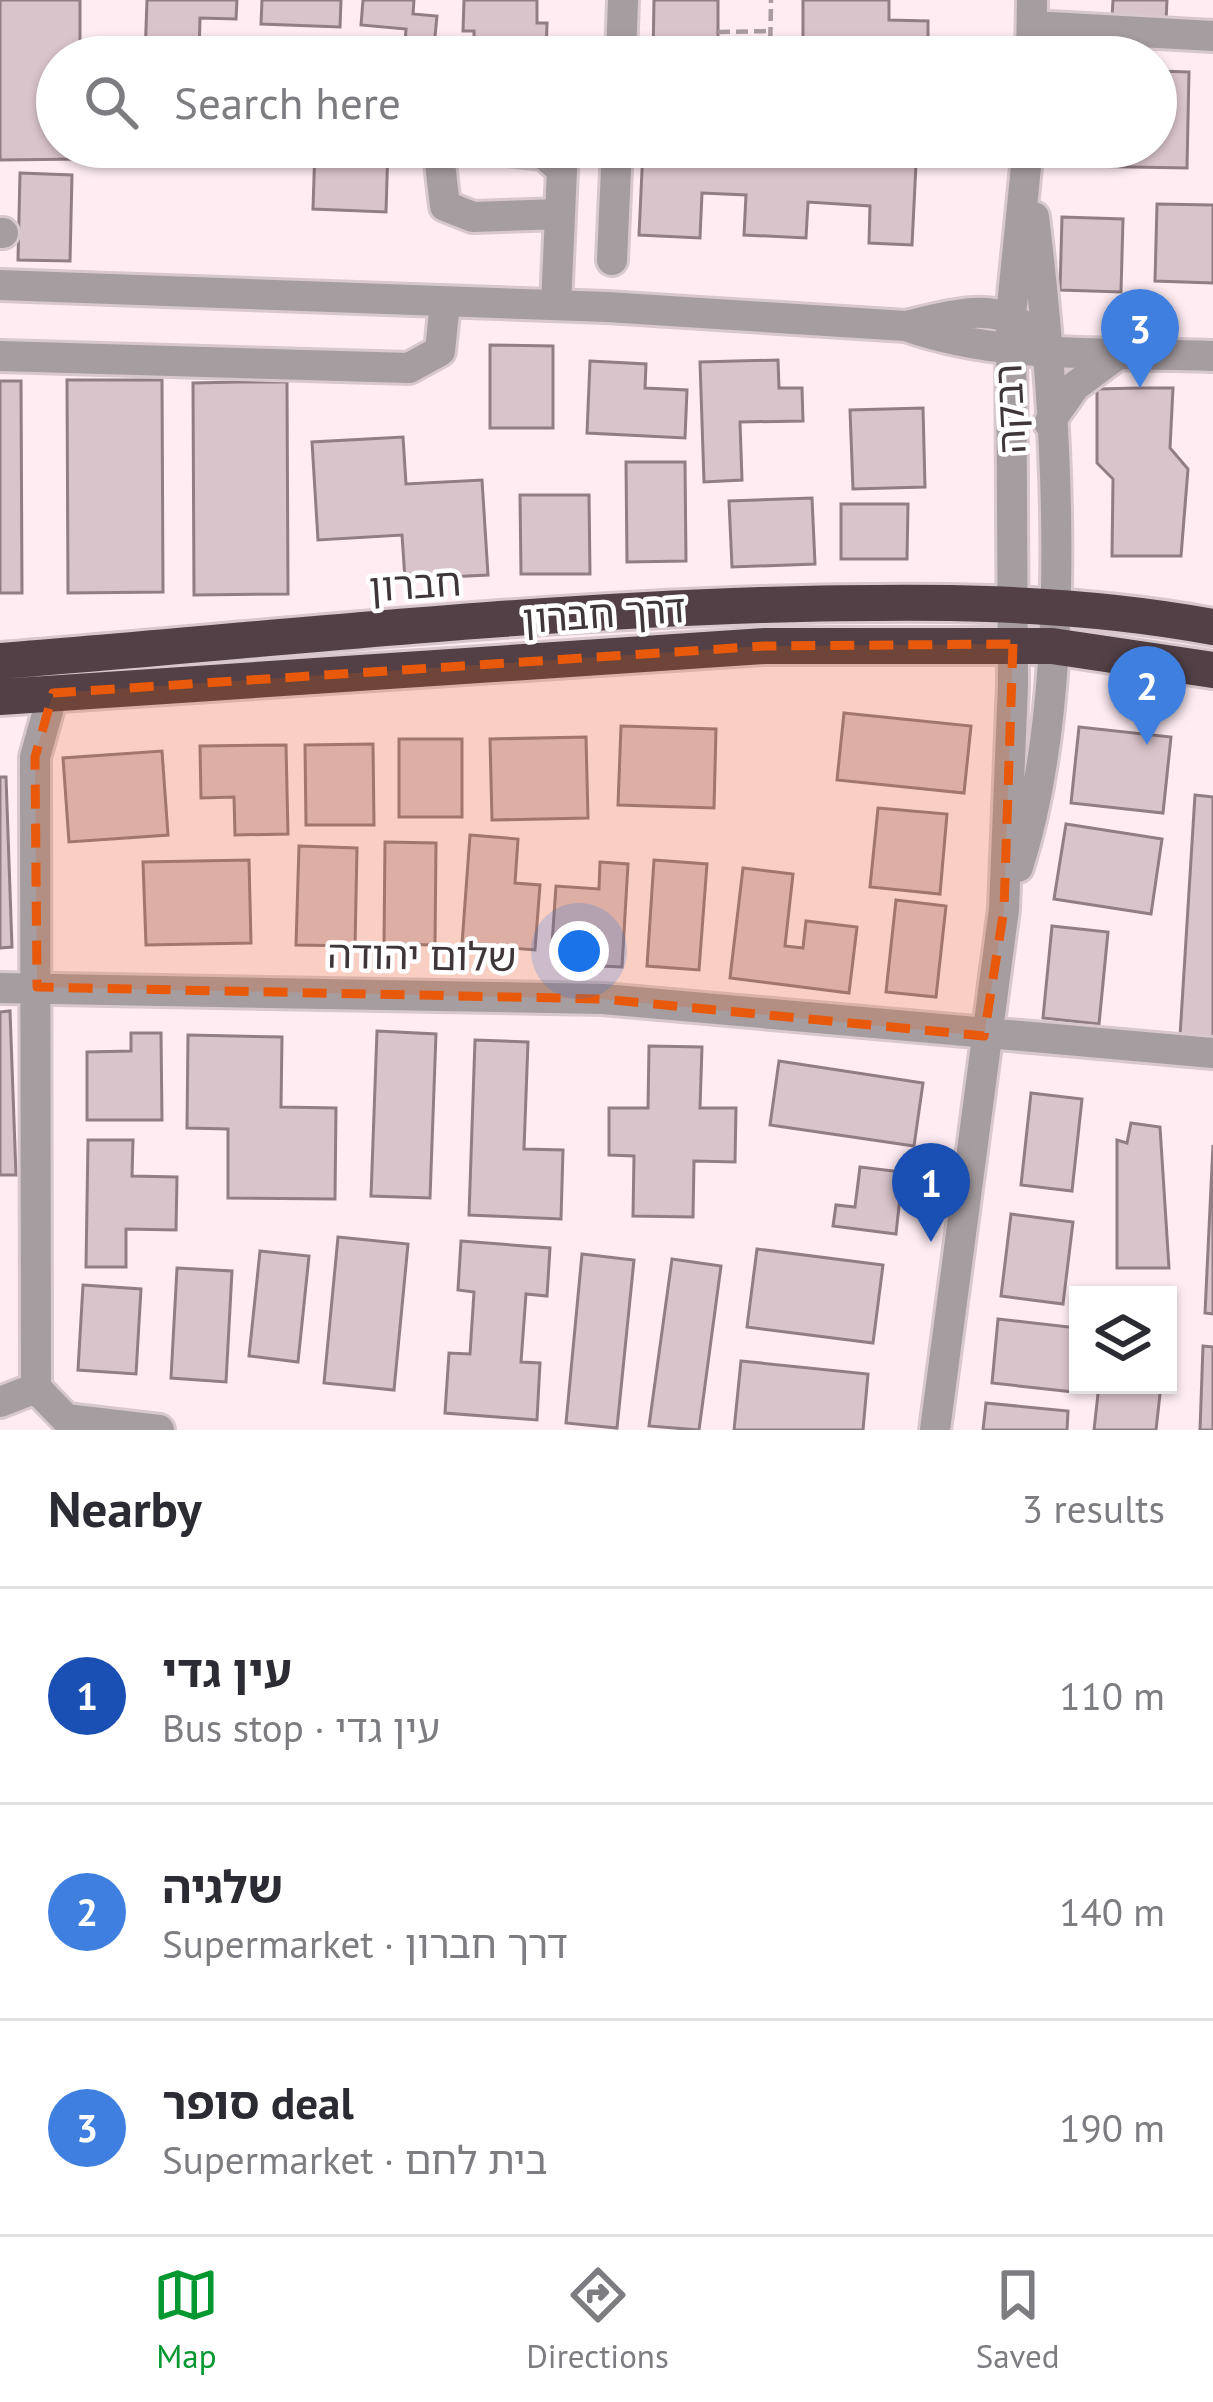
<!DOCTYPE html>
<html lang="en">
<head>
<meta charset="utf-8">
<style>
	:root { --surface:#fff; --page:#f2f2f3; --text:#2b2b33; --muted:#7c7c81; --line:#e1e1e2; --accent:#059830 }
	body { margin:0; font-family:"PT Sans","Noto Sans Hebrew",sans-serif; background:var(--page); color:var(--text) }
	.controls { position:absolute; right:36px; bottom:36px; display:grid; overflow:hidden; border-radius:0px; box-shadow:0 3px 9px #0004 }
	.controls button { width:108px; height:108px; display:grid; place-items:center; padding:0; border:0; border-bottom:3px solid var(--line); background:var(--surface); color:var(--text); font:60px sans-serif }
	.you { position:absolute; left:579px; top:951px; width:42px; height:42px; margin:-30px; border:9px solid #fff; border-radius:50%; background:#1a73e8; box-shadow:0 0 0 18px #1a73e833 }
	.badge { display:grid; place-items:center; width:78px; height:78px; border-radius:50%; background:var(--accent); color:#fff; font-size:39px; font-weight:700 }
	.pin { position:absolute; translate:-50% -99px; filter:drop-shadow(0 3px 6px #0008) }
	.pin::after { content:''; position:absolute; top:63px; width:42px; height:36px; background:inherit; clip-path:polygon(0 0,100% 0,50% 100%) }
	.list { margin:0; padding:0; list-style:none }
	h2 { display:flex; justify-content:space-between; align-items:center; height:156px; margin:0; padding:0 48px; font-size:51px }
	h2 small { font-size:39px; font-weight:400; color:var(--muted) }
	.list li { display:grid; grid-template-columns:78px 1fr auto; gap:36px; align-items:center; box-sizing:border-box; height:216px; padding:0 48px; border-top:3px solid var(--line) }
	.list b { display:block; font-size:45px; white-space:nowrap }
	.list p { margin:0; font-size:39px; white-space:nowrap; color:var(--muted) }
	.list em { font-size:39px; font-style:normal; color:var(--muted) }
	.icon { flex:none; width:66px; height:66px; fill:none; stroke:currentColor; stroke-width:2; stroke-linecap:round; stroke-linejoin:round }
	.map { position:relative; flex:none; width:1213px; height:1430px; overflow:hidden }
	.search { position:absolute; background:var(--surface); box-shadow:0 3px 9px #0004; left:36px; right:36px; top:36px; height:132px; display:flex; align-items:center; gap:30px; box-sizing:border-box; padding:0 42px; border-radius:66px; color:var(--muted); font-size:45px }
	.sheet { height:804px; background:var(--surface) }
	nav { display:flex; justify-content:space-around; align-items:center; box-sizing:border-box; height:168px; border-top:3px solid var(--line); background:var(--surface); font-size:33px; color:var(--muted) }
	nav a { display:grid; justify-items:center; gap:6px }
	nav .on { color:var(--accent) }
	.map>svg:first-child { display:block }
</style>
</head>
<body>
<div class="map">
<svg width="1213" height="1430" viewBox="0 0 1213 1430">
	<rect width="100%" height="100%" fill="#feecf2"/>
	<path fill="#dac4cb" stroke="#917d84" stroke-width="3" d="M0,0H80V57H57V147H82V159L0,160Z
		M147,0H237L236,19L200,18L199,57H145Z
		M262,0H341L340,27L261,24Z
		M363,0H414L413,14L437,16L433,57H404L406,29L361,25Z
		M464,0H537V23H547L546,57H474V31H463Z
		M654,0H718V57H653Z
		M803,0H889V20L928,21V57H844V44L803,43Z
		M1113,0H1167L1166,21L1112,18Z
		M319,39L392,42V57H319Z
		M226,48L295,50V57H226Z
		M1156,71L1189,72L1187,168L1076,166V147H1156Z
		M315,147H388L386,212L313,209Z
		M689,147H759L758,152L795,154L796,147H870L869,161L916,164L912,245L869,243L870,206L808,202L806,238L744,235L746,195L702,193L700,238L639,235L643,149L689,152Z
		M20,173L72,175L70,261L18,260Z
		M1157,204L1213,205V283L1155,281Z
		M1062,217L1123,219L1121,292L1060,290Z
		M490,345L553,346V428H490Z
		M778,360L779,388H802L803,421L740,422L742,480L704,482L700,362Z
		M590,361L646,364L645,388L687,390L685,438L587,433Z
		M67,380H162L163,592L68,593Z
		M0,381H21L22,593H0Z
		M239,382H287L288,594L194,595L193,383Z
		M1140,388H1173L1170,448L1188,469L1181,556H1112L1113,479L1097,463V389Z
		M923,408L925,487L853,489L850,410Z
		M403,437L406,484L482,480L488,575L405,579L402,535L318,540L312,442Z
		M626,462H685L686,561L627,562Z
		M520,495H589L590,574H521Z
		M812,498L815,564L732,567L729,501Z
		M841,504H908L907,559H841Z
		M844,713L971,726L964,793L837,780Z
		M621,726L716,729L714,808L618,805Z
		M1079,727L1171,737L1163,813L1071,803Z
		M586,737L588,818L492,820L490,739Z
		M399,739H462V817H399Z
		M373,744L374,825H306L305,745Z
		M286,745L288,834L235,835L234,797L201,798L200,746Z
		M162,751L168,835L69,842L63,758Z
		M0,777H6L12,947L0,948Z
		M1195,795L1213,797V1039L1180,1036Z
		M878,808L947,814L940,894L870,887Z
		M1066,824L1162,839L1151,914L1054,899Z
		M470,835L518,839L515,883L540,885L535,950L462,944Z
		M385,842L436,843L435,945L384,944Z
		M299,846L357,848L355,946L296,945Z
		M249,860L251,943L146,945L143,862Z
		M654,860L707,864L699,970L647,966Z
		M600,862L628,864L622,967L577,965L578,946L552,944L556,886L599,889Z
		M743,868L793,874L785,946L803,948L806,921L857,927L849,993L730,978Z
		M896,900L946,906L936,997L886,992Z
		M1052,926L1108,932L1099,1024L1043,1018Z
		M10,1011L16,1175H0V1012Z
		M377,1031L436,1034L430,1198L371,1196Z
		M131,1033H161L162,1120H87V1052L131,1051Z
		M188,1035L282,1037L281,1107L336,1108L335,1199L228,1198V1129L187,1128Z
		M475,1040L528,1042L524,1149L563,1150L561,1219L469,1215Z
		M649,1046L702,1047L700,1108H736L735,1162L694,1161L693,1217L633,1216L634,1156L609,1155V1108H648Z
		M779,1061L923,1083L914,1146L770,1125Z
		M1031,1093L1082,1099L1072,1191L1021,1185Z
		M1131,1123L1160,1127L1169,1268H1117V1140L1127,1143Z
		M88,1140H133L132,1176L177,1177L176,1230L126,1229V1267H86Z
		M1213,1145V1314L1205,1313Z
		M860,1167L918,1174L915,1199L900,1197L896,1234L833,1226L836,1205L855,1207Z
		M1011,1214L1073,1222L1063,1304L1001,1296Z
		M338,1237L408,1244L394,1390L324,1383Z
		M461,1241L550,1248L547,1296L526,1294L521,1362L540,1363L537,1420L445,1413L449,1353L470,1354L474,1292L458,1290Z
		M757,1249L883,1265L873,1343L747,1327Z
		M260,1251L309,1256L298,1362L249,1356Z
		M582,1254L634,1260L617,1428L566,1423Z
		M672,1259L721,1266L699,1430L649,1426Z
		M177,1268L232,1271L226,1382L171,1378Z
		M83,1285L141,1289L136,1374L78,1370Z
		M998,1319L1078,1328L1074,1392L992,1383Z
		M1203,1346L1213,1347V1430H1200Z
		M741,1361L868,1374L863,1430H734Z
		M1099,1385H1161L1156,1430H1094Z
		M986,1403L1068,1411L1067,1430H983Z"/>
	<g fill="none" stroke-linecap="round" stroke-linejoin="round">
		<defs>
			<path id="minor" d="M1032,26L1213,36
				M621,57L623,0
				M1031,57L1032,0
				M463,147L439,155L445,206L473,217L560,214
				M479,147L544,154L562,170L556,305
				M0,233H3
				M612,260L617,147
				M0,285L607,307L906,326C1002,360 1111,352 1213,356
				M906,326C944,317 992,301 1025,327
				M0,356L409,368L440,351L445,303
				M1049,423L1075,386L1121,352
				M1018,867C1076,686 1057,405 1034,217
				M0,988L603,999L1213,1053
				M36,1388L35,757L53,693
				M36,1388L66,1419L159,1430
				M0,1402L36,1388
				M935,1430L1004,909L1013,684L1011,316L1028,147"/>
			<path id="highway" d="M0,661C253,641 507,613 761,605C914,601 1062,599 1213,627
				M0,697L765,646H1052L1213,670"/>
		</defs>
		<use href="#minor" stroke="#d8c8cd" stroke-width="36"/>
		<use href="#highway" stroke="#d8c8cd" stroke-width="42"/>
		<path stroke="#a99ba0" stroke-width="4.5" stroke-dasharray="12 6" stroke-linecap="butt" d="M718,32L771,31
			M770,57L771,0"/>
		<use href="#minor" stroke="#a69da0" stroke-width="30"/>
		<use href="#highway" stroke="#524046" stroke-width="36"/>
	</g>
	<path fill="#e8590c" fill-opacity="0.2" stroke="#e8590c" stroke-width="9" stroke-dasharray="24 15" stroke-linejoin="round" d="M1013,644L1004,909L984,1036L603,999L37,987L35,757L53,693L765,646Z"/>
	<g text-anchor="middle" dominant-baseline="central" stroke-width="9" stroke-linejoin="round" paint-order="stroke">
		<g font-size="39" fill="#3f3639" stroke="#fff">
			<text transform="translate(1009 409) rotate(-93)">רבקה</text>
			<text transform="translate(415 584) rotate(-4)">חברון</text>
			<text transform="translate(604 613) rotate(-4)">דרך חברון</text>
			<text transform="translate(422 955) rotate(1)">שלום יהודה</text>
		</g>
	</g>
</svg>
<div class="controls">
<button><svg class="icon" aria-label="layers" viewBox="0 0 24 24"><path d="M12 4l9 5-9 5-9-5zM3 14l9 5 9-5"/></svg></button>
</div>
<div class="you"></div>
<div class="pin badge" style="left:931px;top:1242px;background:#1a4fb4">1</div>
<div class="pin badge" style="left:1147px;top:745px;background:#3f7fe0">2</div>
<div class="pin badge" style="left:1140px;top:388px;background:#3f7fe0">3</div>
<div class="search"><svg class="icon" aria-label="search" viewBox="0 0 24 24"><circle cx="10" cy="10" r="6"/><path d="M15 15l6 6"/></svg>Search here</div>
</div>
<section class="sheet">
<h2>Nearby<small>3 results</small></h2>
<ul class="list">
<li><span class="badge" style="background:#1a4fb4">1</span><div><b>עין גדי</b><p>Bus stop · עין גדי</p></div><em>110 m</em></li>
<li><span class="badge" style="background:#3f7fe0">2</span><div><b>שלגיה</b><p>Supermarket · דרך חברון</p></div><em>140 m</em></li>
<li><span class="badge" style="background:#3f7fe0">3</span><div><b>סופר deal</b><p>Supermarket · בית לחם</p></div><em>190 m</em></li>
</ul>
</section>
<nav>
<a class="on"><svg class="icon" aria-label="map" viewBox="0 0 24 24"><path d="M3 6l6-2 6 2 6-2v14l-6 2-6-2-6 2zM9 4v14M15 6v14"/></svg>Map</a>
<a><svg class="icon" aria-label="directions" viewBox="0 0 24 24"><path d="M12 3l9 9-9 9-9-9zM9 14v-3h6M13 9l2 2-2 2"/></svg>Directions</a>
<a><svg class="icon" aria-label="saved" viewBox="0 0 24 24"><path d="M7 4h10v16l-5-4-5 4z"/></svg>Saved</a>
</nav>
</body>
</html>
